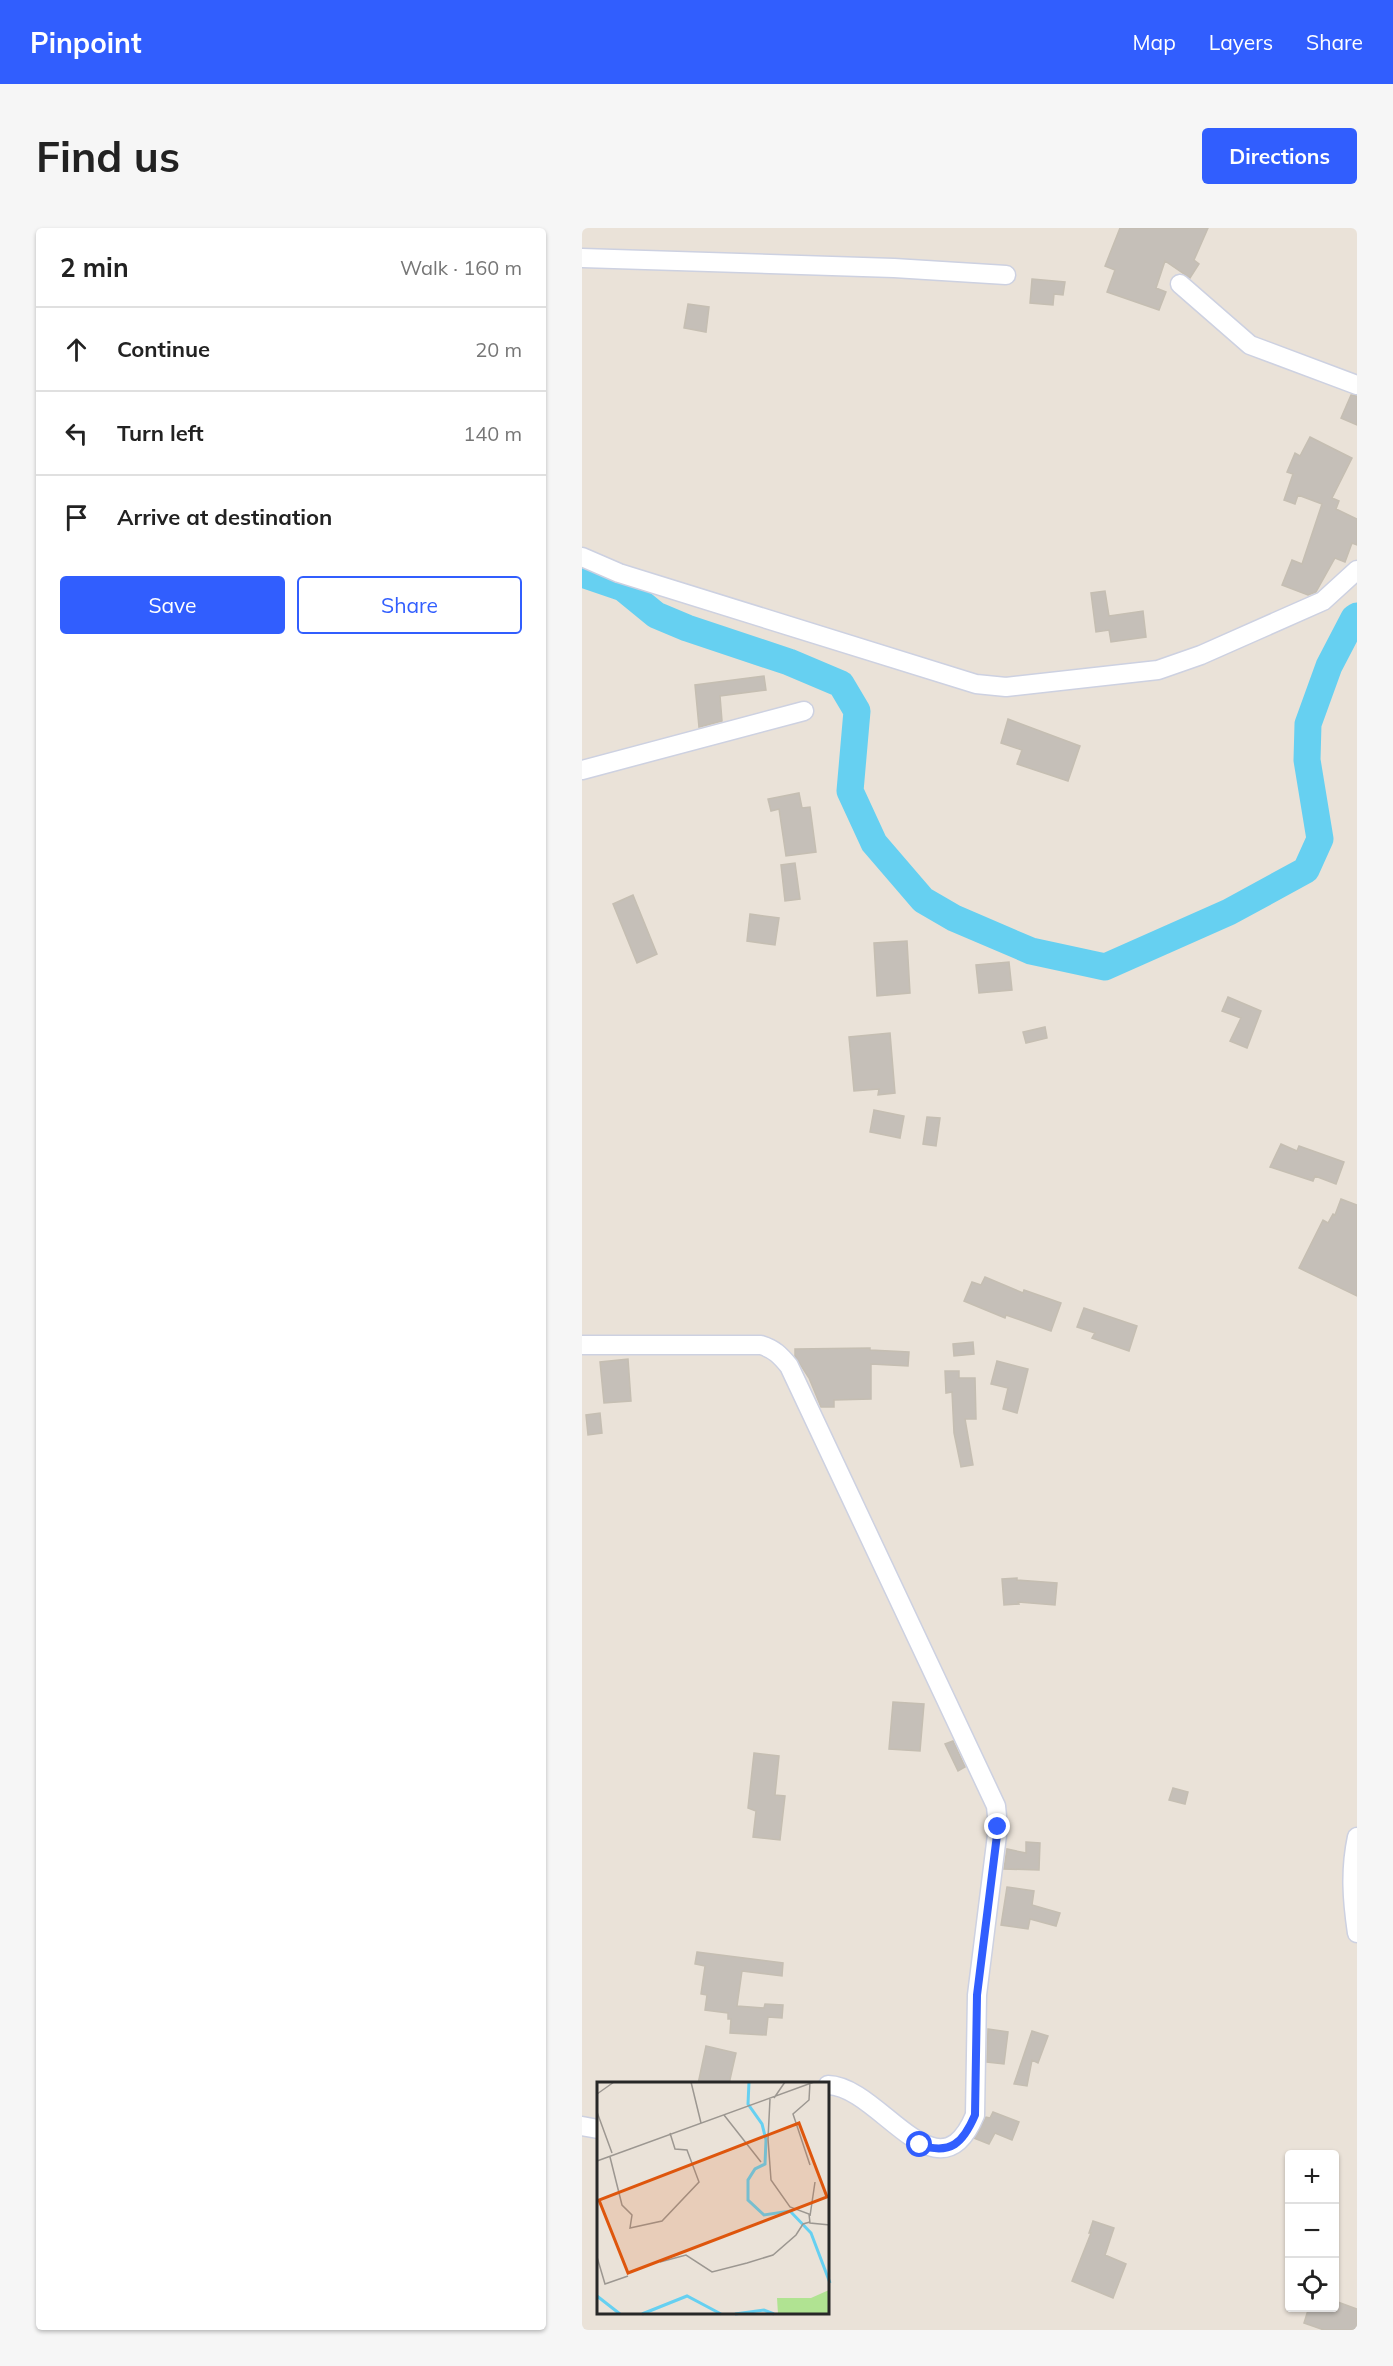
<!DOCTYPE html>
<html lang="en">
<head>
<meta charset="utf-8">
<style>
	:root { --surface:#fff; --page:#f6f6f6; --text:#222; --muted:#767676; --line:#e0e0e0; --accent:#315efe }
	body { margin:0; font-family:Mulish,sans-serif; background:var(--page); color:var(--text) }
	.controls { position:absolute; right:18px; bottom:18px; display:grid; overflow:hidden; border-radius:6px; box-shadow:0 2px 4px #0004 }
	.controls button { width:54px; height:54px; display:grid; place-items:center; padding:0; border:0; border-bottom:2px solid var(--line); background:var(--surface); color:var(--text); font:30px sans-serif }
	.stop { position:absolute; width:18px; height:18px; margin:-14px; border:4px solid #315efe; border-radius:50%; background:#fff }
	.stop.end { background:#315efe; border-color:#fff; box-shadow:0 2px 6px #0008 }
	.list { margin:0; padding:0; list-style:none }
	h2 { display:flex; justify-content:space-between; align-items:center; height:78px; margin:0; padding:0 24px; font-size:26px }
	h2 small { font-size:20px; font-weight:400; color:var(--muted) }
	.list li { display:grid; grid-template-columns:39px 1fr auto; gap:18px; align-items:center; box-sizing:border-box; height:84px; padding:0 24px; border-top:2px solid var(--line) }
	.list b { display:block; font-size:22px; white-space:nowrap }
	.list em { font-size:20px; font-style:normal; color:var(--muted) }
	.actions { display:flex; gap:12px; padding:18px 24px }
	.actions a { flex:1; padding:14px 0; border:2px solid var(--accent); border-radius:6px; text-align:center; font-size:21px; color:var(--accent) }
	.actions .main { background:var(--accent); color:#fff }
	.icon { flex:none; width:33px; height:33px; fill:none; stroke:currentColor; stroke-width:2; stroke-linecap:round; stroke-linejoin:round }
	.map { position:relative; flex:none; width:775px; height:2102px; overflow:hidden; border-radius:6px }
	header { display:flex; align-items:center; gap:36px; box-sizing:border-box; height:84px; padding:0 30px; background:var(--accent); color:#fff }
	header strong { font-size:28px }
	nav { display:flex; gap:33px; margin-inline-start:auto; font-size:21px }
	.intro { display:flex; align-items:center; justify-content:space-between; box-sizing:border-box; height:144px; padding:0 36px }
	h1 { margin:0; font-size:42px }
	.button { padding:15px 27px; border-radius:6px; background:var(--accent); color:#fff; font-size:21px; font-weight:700 }
	main { display:flex; gap:36px; padding:0 36px }
	aside { flex:1; background:var(--surface); border-radius:6px; box-shadow:0 2px 4px #0004 }
	.map>svg:first-child { display:block }
</style>
</head>
<body>
<header>
<strong>Pinpoint</strong>
<nav><a>Map</a><a>Layers</a><a>Share</a></nav>
</header>
<div class="intro"><h1>Find us</h1><a class="button">Directions</a></div>
<main>
<aside>
<h2>2 min<small>Walk · 160 m</small></h2>
<ul class="list">
<li><svg class="icon" aria-label="ahead" viewBox="0 0 24 24"><path d="M12 20V5M6 11l6-6 6 6"/></svg><div><b>Continue</b></div><em>20 m</em></li>
<li><svg class="icon" aria-label="left" viewBox="0 0 24 24"><path d="M17 20v-9H6M10 6l-5 5 5 5"/></svg><div><b>Turn left</b></div><em>140 m</em></li>
<li><svg class="icon" aria-label="arrive" viewBox="0 0 24 24"><path d="M6 21V4h12l-3 4 3 4H6"/></svg><div><b>Arrive at destination</b></div></li>
</ul>
<div class="actions"><a class="main">Save</a><a>Share</a></div>
</aside>
<div class="map">
<svg width="775" height="2102" viewBox="0 0 775 2102">
	<rect width="100%" height="100%" fill="#eae2d8"/>
	<g fill="none" stroke-linecap="round" stroke-linejoin="round">
		<path stroke="#66d0f1" stroke-width="27" d="M0,346L41,360L74,387L105,400L207,434L259,456L275,483L268,563L292,615L341,672L372,690L449,723L523,739L647,684L724,642L738,611L725,532L726,496L747,438L772,390L775,388"/>
	</g>
	<path fill="#c5bfb8" stroke="#c5beb2" stroke-width="1.5" d="M538,0H626L612,32L617,36L608,50L583,33L574,60L584,64L577,82L525,64L533,42L523,38Z
		M450,51L483,54L481,67L472,66L471,77L448,75Z
		M106,76L127,79L124,104L102,100Z
		M769,167L775,168V197L759,190Z
		M728,209L770,230L750,270L757,273L754,281L775,291V317L770,315L763,334L753,330L734,364L726,367L700,357L710,332L720,336L740,276L716,267L713,276L702,272L711,246L705,244L713,225L718,228Z
		M523,363L527,388L561,383L564,409L529,414L527,402L514,404L509,365Z
		M182,448L184,462L138,468L140,493L117,499L113,457Z
		M426,491L498,518L486,553L435,536L440,522L419,515Z
		M217,565L220,580L228,579L234,624L204,628L197,581L189,583L186,571Z
		M213,635L218,671L203,673L199,637Z
		M51,667L75,726L55,735L31,676Z
		M168,686L197,690L193,717L165,713Z
		M325,713L328,765L295,768L292,715Z
		M427,734L430,762L397,765L394,737Z
		M646,769L679,783L665,820L648,813L659,790L640,783Z
		M463,799L465,810L444,815L441,804Z
		M308,805L313,865L296,867L297,861L272,863L267,809Z
		M292,882L322,888L318,910L288,904Z
		M345,889L358,890L354,918L341,916Z
		M699,916L715,923L717,918L762,934L754,956L733,948L731,953L688,939Z
		M759,971L775,977V1068L717,1040L741,992L746,995L751,986L753,987Z
		M403,1049L441,1065L442,1062L479,1075L469,1103L424,1087L423,1090L382,1073L390,1054L399,1057Z
		M502,1080L555,1098L547,1123L510,1110L513,1105L495,1099Z
		M391,1114L392,1126L372,1128L371,1116Z
		M288,1120V1122L327,1124L326,1138L289,1136V1171L252,1172V1179H239L227,1150L213,1128V1121Z
		M46,1131L49,1173L22,1175L18,1134Z
		M415,1133L446,1141L435,1185L421,1181L426,1160L409,1156Z
		M363,1143H377V1150H393L394,1191H383L391,1237L379,1239L372,1205L370,1164L364,1165Z
		M18,1185L20,1205L6,1207L4,1187Z
		M435,1350V1352L475,1355L473,1377L436,1374L437,1376L422,1377L420,1351Z
		M311,1474L342,1476L338,1523L307,1521Z
		M371,1513L383,1539L376,1543L363,1516Z
		M172,1525L197,1528L193,1567L203,1568L198,1612L171,1609L174,1583L166,1580Z
		M591,1560L606,1564L603,1576L587,1572Z
		M444,1614L458,1615L457,1642L422,1641L425,1621L444,1625Z
		M425,1659L452,1663L450,1677L478,1685L474,1698L448,1691L446,1701L419,1697Z
		M115,1724L201,1735L200,1748L160,1743L155,1778L182,1780L183,1776L201,1777L200,1790L186,1789L184,1807L148,1805L149,1791H146V1785L123,1782L125,1767L119,1766L123,1738L113,1736Z
		M406,1801L426,1804L422,1836L405,1834Z
		M450,1803L466,1808L456,1835L450,1832L445,1858L432,1856Z
		M124,1818L154,1825L147,1856H116Z
		M411,1884L437,1894L430,1912L413,1905L407,1916L392,1910L404,1889L408,1890Z
		M511,1993L532,2000L523,2027L544,2036L531,2070L490,2053L509,2005H507Z
		M753,2073L775,2081V2102H742L722,2095L727,2079H753Z"/>
	<g fill="none" stroke-linecap="round" stroke-linejoin="round">
		<defs>
			<path id="street" d="M0,30L312,40L424,47
				M598,56L668,117L775,157
				M0,329L37,345L394,456L424,459L576,442L619,427L741,373L775,342
				M0,542L222,483
				M0,1117H179C192,1121 198,1127 207,1138L414,1578L416,1599L395,1767L393,1887C356,1976 298,1858 246,1857
				M775,1609C768,1642 770,1671 775,1705
				M0,1898L16,1901"/>
		</defs>
		<use href="#street" stroke="#cdd1e1" stroke-width="21"/>
		<use href="#street" stroke="#fff" stroke-width="18"/>
	</g>
	<g fill="none" stroke-linecap="round" stroke-linejoin="round">
		<path stroke="#315efe" stroke-width="8" d="M338,1917C369,1927 381,1915 393,1887L395,1767L416,1599"/>
	</g>
	<g transform="translate(15 1854)">
		<rect width="232" height="232" fill="#eae2d8"/>
		<path d="M232,208V232H181L180,216H214Z" fill="#b0e392"/>
		<path fill="none" stroke="#66d0f1" stroke-width="3" d="M152,0L151,22L165,42L169,58L168,82L158,87L151,98V118L167,133L193,129L214,151L233,201M0,214L23,232M45,232L90,214L124,232M138,232L167,228L177,232"/>
		<path fill="none" stroke="#9c9791" stroke-width="1.5" d="M94,0L104,41M213,0L212,18L196,32L213,83M0,12L17,0M177,16L188,0M173,17L171,57L174,98L193,125L212,132L213,141L233,143M0,30L15,71M127,33L164,80M13,75L25,123L35,133L33,146L65,139L102,100L90,68L78,67L73,51M0,79L217,0M213,134L218,100M0,175L8,202L31,194M63,180L89,173L115,190L150,181L176,173L199,153L206,142L213,140"/>
		<path fill="#de560d" fill-opacity="0.15" stroke="#de560d" stroke-width="3" d="M202,41L230,115L31,191L2,118Z"/>
		<rect width="232" height="232" fill="none" stroke="#272727" stroke-width="3"/>
	</g>
</svg>
<div class="controls">
<button>+</button>
<button>−</button>
<button><svg class="icon" aria-label="locate" viewBox="0 0 24 24"><circle cx="12" cy="12" r="6"/><path d="M12 2v4M12 18v4M2 12h4M18 12h4"/></svg></button>
</div>
<div class="stop" style="left:338px;top:1917px"></div>
<div class="stop end" style="left:416px;top:1599px"></div>
</div>
</main>
</body>
</html>
